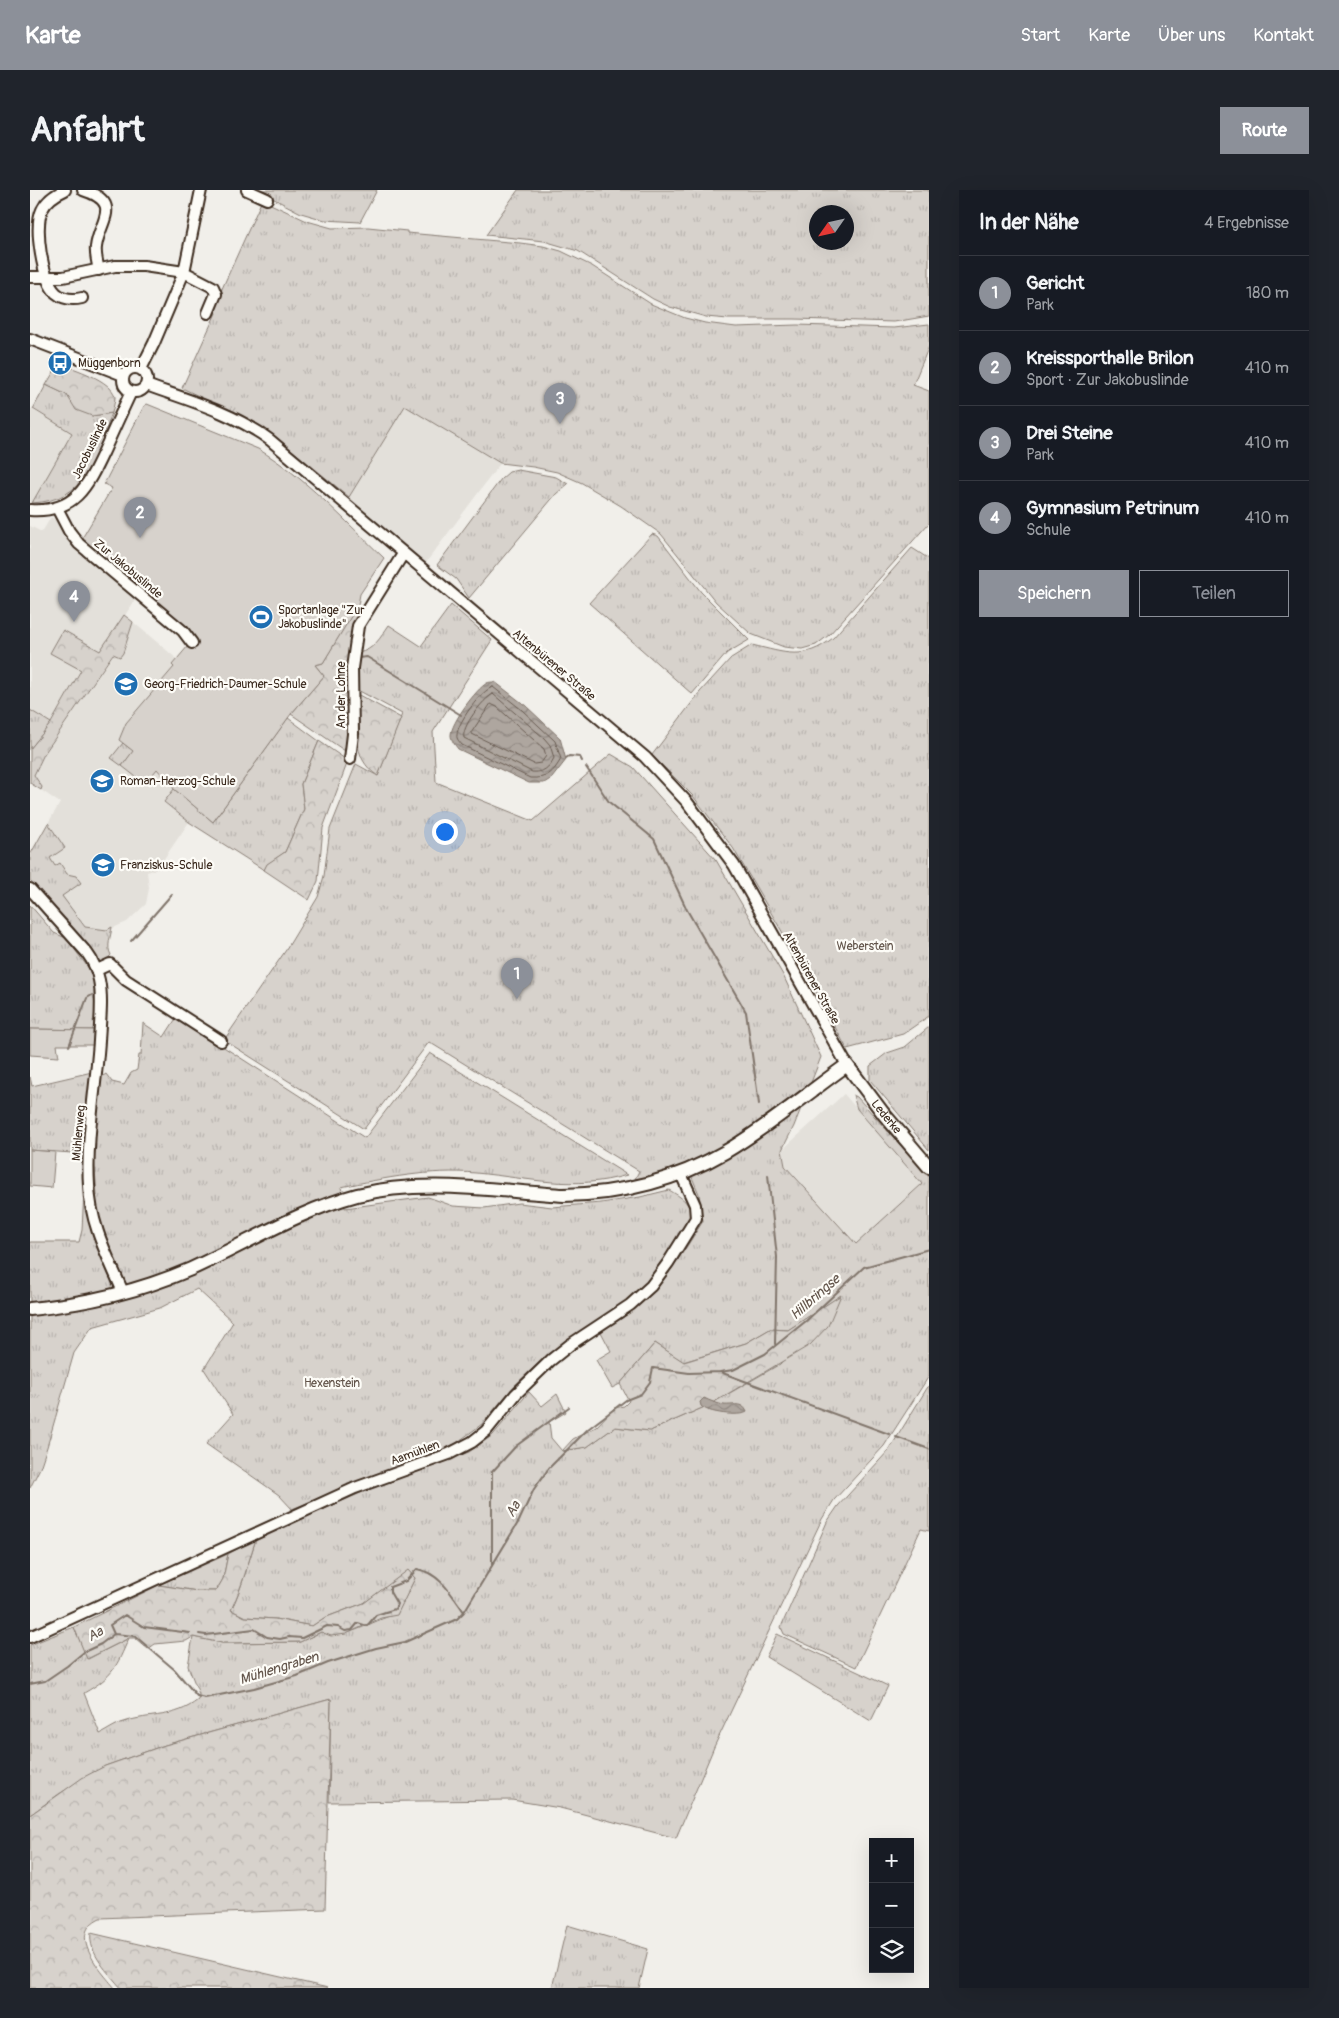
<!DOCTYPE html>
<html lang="de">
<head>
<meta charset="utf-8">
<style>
	:root { --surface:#171b24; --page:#20242c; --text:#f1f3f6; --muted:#9ea1a6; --line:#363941; --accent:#8c9099 }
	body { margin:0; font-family:Pangolin,sans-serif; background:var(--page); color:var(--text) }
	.controls { position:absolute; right:15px; bottom:15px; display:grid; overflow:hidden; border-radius:0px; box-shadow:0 5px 20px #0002 }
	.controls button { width:45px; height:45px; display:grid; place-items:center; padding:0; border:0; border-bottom:1px solid var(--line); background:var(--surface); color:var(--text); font:25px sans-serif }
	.compass { position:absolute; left:779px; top:15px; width:45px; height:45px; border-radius:50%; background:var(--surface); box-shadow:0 5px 20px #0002; rotate:236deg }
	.you { position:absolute; left:414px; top:641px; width:18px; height:18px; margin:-12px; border:4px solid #fff; border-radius:50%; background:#1a73e8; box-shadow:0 0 0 8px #1a73e833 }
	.badge { display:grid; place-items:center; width:32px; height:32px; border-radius:50%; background:var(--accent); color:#fff; font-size:16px; font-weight:700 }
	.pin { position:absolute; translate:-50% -41px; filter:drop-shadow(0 1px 2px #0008) }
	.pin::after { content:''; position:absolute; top:26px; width:18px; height:15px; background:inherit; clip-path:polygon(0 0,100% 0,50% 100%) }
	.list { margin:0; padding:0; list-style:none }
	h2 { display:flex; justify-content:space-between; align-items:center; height:65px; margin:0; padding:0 20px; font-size:21px }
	h2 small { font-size:16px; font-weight:400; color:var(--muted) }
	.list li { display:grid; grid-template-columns:32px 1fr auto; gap:15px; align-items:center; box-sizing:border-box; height:75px; padding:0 20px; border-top:1px solid var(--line) }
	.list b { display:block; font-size:19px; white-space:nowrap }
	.list p { margin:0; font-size:16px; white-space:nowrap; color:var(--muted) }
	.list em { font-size:16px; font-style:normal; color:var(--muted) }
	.actions { display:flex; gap:10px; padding:15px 20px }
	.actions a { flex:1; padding:11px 0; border:1px solid var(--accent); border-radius:0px; text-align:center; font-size:18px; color:var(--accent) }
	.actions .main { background:var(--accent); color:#fff }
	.icon { flex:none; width:28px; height:28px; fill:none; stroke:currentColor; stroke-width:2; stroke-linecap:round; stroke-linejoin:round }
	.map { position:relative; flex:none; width:899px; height:1798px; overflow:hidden; border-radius:0px }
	header { display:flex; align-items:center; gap:30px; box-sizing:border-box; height:70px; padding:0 25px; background:var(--accent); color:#fff }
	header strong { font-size:24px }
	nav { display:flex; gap:28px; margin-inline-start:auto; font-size:18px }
	.intro { display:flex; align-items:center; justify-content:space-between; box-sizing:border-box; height:120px; padding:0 30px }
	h1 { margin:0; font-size:35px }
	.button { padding:12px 22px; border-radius:0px; background:var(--accent); color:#fff; font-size:18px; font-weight:700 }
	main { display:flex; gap:30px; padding:0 30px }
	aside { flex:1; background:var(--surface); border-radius:0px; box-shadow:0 5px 20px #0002 }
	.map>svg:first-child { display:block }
</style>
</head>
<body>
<header>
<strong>Karte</strong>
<nav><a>Start</a><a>Karte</a><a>Über uns</a><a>Kontakt</a></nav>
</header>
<div class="intro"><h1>Anfahrt</h1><a class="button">Route</a></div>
<main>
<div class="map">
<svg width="899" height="1798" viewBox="0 0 899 1798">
	<defs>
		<pattern id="grass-tufts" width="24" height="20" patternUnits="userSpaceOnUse" patternTransform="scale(1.25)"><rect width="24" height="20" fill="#d7d2cc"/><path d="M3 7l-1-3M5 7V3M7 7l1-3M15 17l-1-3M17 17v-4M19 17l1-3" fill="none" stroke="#b9b4af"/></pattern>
		<pattern id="forest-crowns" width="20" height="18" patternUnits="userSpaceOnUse" patternTransform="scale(1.25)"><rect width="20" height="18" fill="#d7d2cc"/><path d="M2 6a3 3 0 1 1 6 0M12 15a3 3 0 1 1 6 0" fill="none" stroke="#b9b4af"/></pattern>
		<pattern id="water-waves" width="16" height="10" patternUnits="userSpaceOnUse" patternTransform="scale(1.25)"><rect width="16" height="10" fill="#aea69f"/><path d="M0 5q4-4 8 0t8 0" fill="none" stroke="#8f8781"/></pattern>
	</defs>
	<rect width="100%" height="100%" fill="#f1efea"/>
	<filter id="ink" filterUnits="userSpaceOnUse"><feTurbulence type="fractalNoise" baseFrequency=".02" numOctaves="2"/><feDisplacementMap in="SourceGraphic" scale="10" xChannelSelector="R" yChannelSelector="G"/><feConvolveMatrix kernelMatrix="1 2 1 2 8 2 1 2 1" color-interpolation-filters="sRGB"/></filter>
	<g filter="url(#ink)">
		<path fill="#e3e0da" d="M375,215L472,271L395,374L319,307Z
			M0,218L42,243L2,313H0Z
			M21,327L31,334L44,357L106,409L70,462L63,457L21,533L0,520V336L12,342Z
			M103,432L147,469L142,475L144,477L97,533L127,579L144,599L134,612L159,632L127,679L117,682L119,698L116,714L97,732L78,740L55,737L31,706L38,684L31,674L26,677L20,668L35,658L18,633L30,613L11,600V596L4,585L14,564L84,464L89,466L93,463Z
			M814,904L892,994L827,1054L755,976L752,960Z"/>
		<path fill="url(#grass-tufts)" stroke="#897e75" fill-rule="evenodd" d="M227,0H347L330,32L295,30L271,23Z
			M488,0H899V126L864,132L765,129H698L676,127L640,117L623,109L548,61L514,51L456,45ZM816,22V52H786V22Z
			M232,10L277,31L302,38L338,37L377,41V43L490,53L513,56L531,61L562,76L621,114L655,128L675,133L706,137L767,135L864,138L899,134V156L883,195L899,201V333L799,445L786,455L772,459L754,457L721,444L686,412L631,344L591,316L552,293L527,282L503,277L470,273L375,216L319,307L240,242L206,224L152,198L186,123L182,121Z
			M16,195L37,205L44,215L62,226L82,223C65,268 58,310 2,313L42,243L3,219Z
			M488,280L526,287L538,294L526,304L439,408L426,389L407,375L471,289L479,282Z
			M622,344L628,346L671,402L719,450L697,463L662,504L559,413Z
			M882,358L899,369V826L873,844L817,859L767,767L703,658L663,606L622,565L670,502L701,468L722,455C756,463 774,471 803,448Z
			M421,415L462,450L403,542L406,592L503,631L581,564L603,577L686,670L753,785L791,867L764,936L752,960L755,976L826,1054L892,994L827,919L823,905L827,907L899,987V1186L854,1256L804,1310L792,1329L684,1557L646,1648L530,1618L482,1610L299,1612L301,1509L135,1555L75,1576L29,1604L0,1625V1455L44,1437L58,1469L99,1448C86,1477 84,1486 54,1503L70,1544C78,1540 86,1534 94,1532C121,1523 144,1529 168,1510L169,1504L158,1476L163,1447L192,1453L270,1452L291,1442C315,1452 341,1430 367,1424L385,1388L378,1381L334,1413L294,1428L282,1436L245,1429L215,1427L201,1420C212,1398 218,1373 226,1349L342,1298L439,1262L463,1245L499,1202L512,1216L527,1204L536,1222L519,1232L521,1248L532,1261L557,1257L585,1237L620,1241L679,1215L750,1174L810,1106L758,1140L740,1139L716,1153L653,1172L625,1153L590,1194L582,1198L566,1170L581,1161L571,1142C581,1135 591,1130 600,1122C632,1098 652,1064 673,1031L669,1004L659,980L603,993L609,981L399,852L334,939L194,850L256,760L288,707L294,686L300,639L326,574L348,586L372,524L324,498L328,463C344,460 350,448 359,435L391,456Z
			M0,520L21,533L0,559Z
			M258,528L289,551L271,594L274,619L255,662L238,674L234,680L159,632L134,612L144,599L183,632Z
			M93,553L104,561L92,576L81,568Z
			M18,633L35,658L20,668L25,676L30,673L37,684L46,686L51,693L32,706L55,737L77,740L82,737C81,746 76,757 81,765L73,774L66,771L52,749L0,690V665Z
			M0,715L24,743L36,748L60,780L66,801L65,840L0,839Z
			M147,827L335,948L400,863L597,985C544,1001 499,988 446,983C400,979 355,988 311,997L315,1018L398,1007L423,1016L454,1018L489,1013L522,1017L571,1013L610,1007L639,1000C651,1007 663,1014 662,1030L618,1097L567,1133L518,1164L484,1196L452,1234L425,1254L262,1319L249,1305L176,1254L203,1224L174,1179L203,1132L167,1099L130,1118L62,1137L44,1163L17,1257L10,1278L0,1298V1052H49L52,1040L54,1000L67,1006L64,966L70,888L76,884L82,892L94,895L101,883L107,880L109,865H111L113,833L134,847Z
			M899,837V960L840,890V876L857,863L875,857Z
			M62,882L56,964L0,960V887L2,896Z
			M899,1195V1341L891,1339L826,1477L754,1444L751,1437L797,1332L808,1316L859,1260Z
			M198,1364L193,1389L186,1401H167L129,1395Z
			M747,1444L858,1496L841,1531L736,1467Z
			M537,1735L618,1759L609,1798H522Z"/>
		<path fill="url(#forest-crowns)" stroke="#897e75" d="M29,173C44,179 82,190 85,207C85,212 83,218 82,223L62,226L46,220L37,205L16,195Z
			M340,411L326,433L318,563L261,524L294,486L285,475L293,473L325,419Z
			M94,425L103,432L93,463L90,467L83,464L14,564L4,585L12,597L11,600L0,593V559L21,533L51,480L20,463L33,440L70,461Z
			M327,504L371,528L348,586C320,568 327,535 327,504Z
			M289,551L318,571L293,638L288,691L279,710L234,680L237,674L255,662L274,619L271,594Z
			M811,1105L798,1136L780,1155L679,1215L620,1241L585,1237L557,1257L532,1261L543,1249L566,1237L584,1218L594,1216L599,1211L590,1194L625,1153L654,1172L716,1153L740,1139L758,1140Z
			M226,1349C218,1373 212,1397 201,1420L215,1427L245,1429L282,1436L294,1428L334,1413L378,1380L385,1388L367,1425L351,1428L316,1444L301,1446L291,1442L270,1452L192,1453L163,1447L156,1451L125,1454L118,1459L105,1448H99L57,1469L44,1437L129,1395L167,1401H186L193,1389L198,1364Z
			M301,1509L295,1719L70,1728C36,1744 70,1780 85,1798H0V1625L52,1588L75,1576L135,1555Z
			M61,1743L298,1798H91C79,1783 58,1764 61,1743Z"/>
		<path fill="#d7d2cc" stroke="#897e75" d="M117,214L228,259C275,287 314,330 354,368L330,404L328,415L293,473L285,475L294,486L261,524L183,632L144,599L127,579L115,594L92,576L103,561L89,550L96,533L144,477L142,475L158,456L165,451L51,350L82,298L74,294L114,216Z
			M0,839L65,840L64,855H27L29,867L0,865Z
			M0,960L25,962L22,998L0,996Z"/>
		<path fill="url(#water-waves)" stroke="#80746b" d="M465,492L496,516L530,548L536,570L522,588L514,593H499L428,559C425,555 421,550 421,545C421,533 446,499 457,493C459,492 462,492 465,492Z
			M674,1208C680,1211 688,1214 694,1215C703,1216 712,1211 717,1222C709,1227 677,1223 671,1216L670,1212Z"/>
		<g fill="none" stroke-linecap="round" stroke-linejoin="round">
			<path stroke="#695c52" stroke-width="1" d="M463,497L492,520L525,551L531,569C523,583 517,589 500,588L432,555C430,552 426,549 427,545C427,533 452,499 463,497Z
				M463,504L514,548L520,555L524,568C519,578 513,583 502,582L434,548C431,537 453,509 463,504Z
				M461,514L467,517L514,559L516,566L511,573L504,574L442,544V542Z"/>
			<path stroke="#80746b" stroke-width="2" d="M328,468L337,467L431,525
				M536,568L539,566L550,567L552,571
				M556,577L579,612L624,649L657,720L716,822L729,914
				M101,751L142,704
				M39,856L57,808L62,805
				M738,985L747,1067L745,1154
				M690,1182L703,1180L735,1164L776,1131L834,1077L899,1059
				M866,1247L899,1259
				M462,1376V1282L486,1256L539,1217
				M84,1444L105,1446L145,1480L167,1506L175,1508L224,1498L267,1486L298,1473L346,1458L375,1452L427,1429L434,1422
				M169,1444L176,1445L224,1439L237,1447L250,1449L259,1447L272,1448L297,1436L308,1437L315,1441L322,1440L328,1433L337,1436L346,1425L365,1419L367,1414L360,1402V1397L376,1391L387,1379C410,1383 422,1405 434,1422L489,1331L504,1299L519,1278L558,1239L596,1210L611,1204L620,1192L623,1178L659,1183L690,1182L859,1244
				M0,1494L15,1491L37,1476L54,1462L71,1454L84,1444L80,1435L95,1425L114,1437L160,1443"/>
			<defs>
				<path id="minor" d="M35,0C26,4 16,11 12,20C4,37 12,90 26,103C33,109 43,110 52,108
					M53,0C94,13 69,31 66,57C65,64 67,72 69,80
					M217,0L237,9
					M0,87H33L85,76H114L154,82L183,97L186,104L178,123
					M0,149L93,185
					M93 190a12 12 0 1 1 24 0a12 12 0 1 1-24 0Z
					M111,179L124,153L154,82L171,0
					M116,195C158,210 204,223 240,250L615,567L657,612L704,675L817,875
					M27,318L39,341L49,354L153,441L162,453
					M0,320C45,323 57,297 74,261C83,241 92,221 101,202
					M320,569L323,544L322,478L328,436L373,364
					M0,699L57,763C63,771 67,780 69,790C73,809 70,831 69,851C66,896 56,950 59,995C60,1034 78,1067 93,1102
					M67,780L80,774L96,790L191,851
					M0,1447L325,1298L419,1264L442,1252L456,1241L486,1204L521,1170L541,1154L600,1115L621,1096L638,1073L666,1028L665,1015L651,984"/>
				<g id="major">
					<path id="s1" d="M0,1119C55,1114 110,1101 161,1079C216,1054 268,1021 327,1005C394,988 466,1001 534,1005C591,1004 645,991 695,962C738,937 776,904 817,875L853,923L899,977"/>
				</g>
			</defs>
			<use href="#minor" stroke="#3b2a1e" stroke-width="14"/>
			<use href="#major" stroke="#3b2a1e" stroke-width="16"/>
			<use href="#minor" stroke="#fdfcf7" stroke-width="10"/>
			<use href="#major" stroke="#fdfcf7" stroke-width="12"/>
		</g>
	</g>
	<defs>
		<symbol id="bus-disc" viewBox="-11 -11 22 22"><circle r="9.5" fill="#1f6fb2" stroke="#fdfcf7"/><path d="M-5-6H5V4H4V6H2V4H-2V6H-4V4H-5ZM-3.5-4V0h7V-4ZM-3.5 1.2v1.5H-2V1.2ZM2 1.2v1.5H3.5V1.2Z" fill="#fff"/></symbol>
		<symbol id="stadium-disc" viewBox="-11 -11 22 22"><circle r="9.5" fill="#1f6fb2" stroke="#fdfcf7"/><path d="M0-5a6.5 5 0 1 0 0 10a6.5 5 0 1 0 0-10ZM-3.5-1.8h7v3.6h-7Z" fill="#fff"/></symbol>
		<symbol id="school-disc" viewBox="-11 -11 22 22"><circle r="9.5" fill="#1f6fb2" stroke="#fdfcf7"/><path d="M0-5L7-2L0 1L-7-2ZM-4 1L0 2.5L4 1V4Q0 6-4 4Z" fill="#fff"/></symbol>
	</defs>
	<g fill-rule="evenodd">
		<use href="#bus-disc" x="16" y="159" width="28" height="28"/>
		<use href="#stadium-disc" x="217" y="413" width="28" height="28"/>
		<use href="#school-disc" x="82" y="480" width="28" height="28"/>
		<use href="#school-disc" x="58" y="577" width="28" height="28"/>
		<use href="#school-disc" x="59" y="661" width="28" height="28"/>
	</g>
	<g text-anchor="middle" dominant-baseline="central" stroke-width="4.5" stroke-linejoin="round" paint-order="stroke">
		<g font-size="12" fill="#3b2a1e" stroke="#fdfcf7" text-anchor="start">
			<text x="48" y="173">Müggenborn</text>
			<text x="248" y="420">Sportanlage "Zur<tspan x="248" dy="14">Jakobuslinde"</tspan></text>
			<text x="114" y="494">Georg-Friedrich-Daumer-Schule</text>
			<text x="90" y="591">Roman-Herzog-Schule</text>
			<text x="90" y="675">Franziskus-Schule</text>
		</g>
		<g font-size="12" fill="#3b2a1e" stroke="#fdfcf7">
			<text transform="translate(60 259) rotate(-64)">Jacobuslinde</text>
			<text transform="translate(98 379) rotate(40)">Zur Jakobuslinde</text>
			<text transform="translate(524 475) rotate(40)">Altenbürener Straße</text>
			<text transform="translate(311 505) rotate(-90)">An der Lohne</text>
			<text transform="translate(781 788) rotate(61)">Altenbürener Straße</text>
			<text stroke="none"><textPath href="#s1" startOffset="940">Lederke</textPath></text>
			<text transform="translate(49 943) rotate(-85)">Mühlenweg</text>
			<text transform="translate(385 1263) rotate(-20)">Aamühlen</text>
		</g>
		<g font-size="12" fill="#62544a" stroke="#fdfcf7">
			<text x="835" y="756">Weberstein</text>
			<text x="302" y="1193">Hexenstein</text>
		</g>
		<g font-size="14" font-style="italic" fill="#63554b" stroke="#fdfcf7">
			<text transform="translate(785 1107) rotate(-41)">Hillbringse</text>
			<text transform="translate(483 1319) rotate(-60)">Aa</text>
			<text transform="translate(65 1444) rotate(-31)">Aa</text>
			<text transform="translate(249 1478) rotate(-17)">Mühlengraben</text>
		</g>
	</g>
</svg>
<div class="controls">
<button>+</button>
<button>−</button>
<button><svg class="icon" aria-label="layers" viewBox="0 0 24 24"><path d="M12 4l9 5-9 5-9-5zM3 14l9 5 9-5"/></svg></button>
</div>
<svg class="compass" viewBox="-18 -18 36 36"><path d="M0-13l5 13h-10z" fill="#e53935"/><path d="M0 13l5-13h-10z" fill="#9ea1a6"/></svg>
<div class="you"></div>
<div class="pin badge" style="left:487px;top:809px">1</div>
<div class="pin badge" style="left:110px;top:348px">2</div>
<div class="pin badge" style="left:530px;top:234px">3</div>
<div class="pin badge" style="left:44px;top:432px">4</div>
</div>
<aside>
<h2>In der Nähe<small>4 Ergebnisse</small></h2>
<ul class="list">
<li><span class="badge">1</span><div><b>Gericht</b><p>Park</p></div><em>180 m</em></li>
<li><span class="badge">2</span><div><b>Kreissporthalle Brilon</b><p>Sport · Zur Jakobuslinde</p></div><em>410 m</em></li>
<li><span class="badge">3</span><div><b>Drei Steine</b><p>Park</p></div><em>410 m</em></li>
<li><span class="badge">4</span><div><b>Gymnasium Petrinum</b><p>Schule</p></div><em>410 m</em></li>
</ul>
<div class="actions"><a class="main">Speichern</a><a>Teilen</a></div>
</aside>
</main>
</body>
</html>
